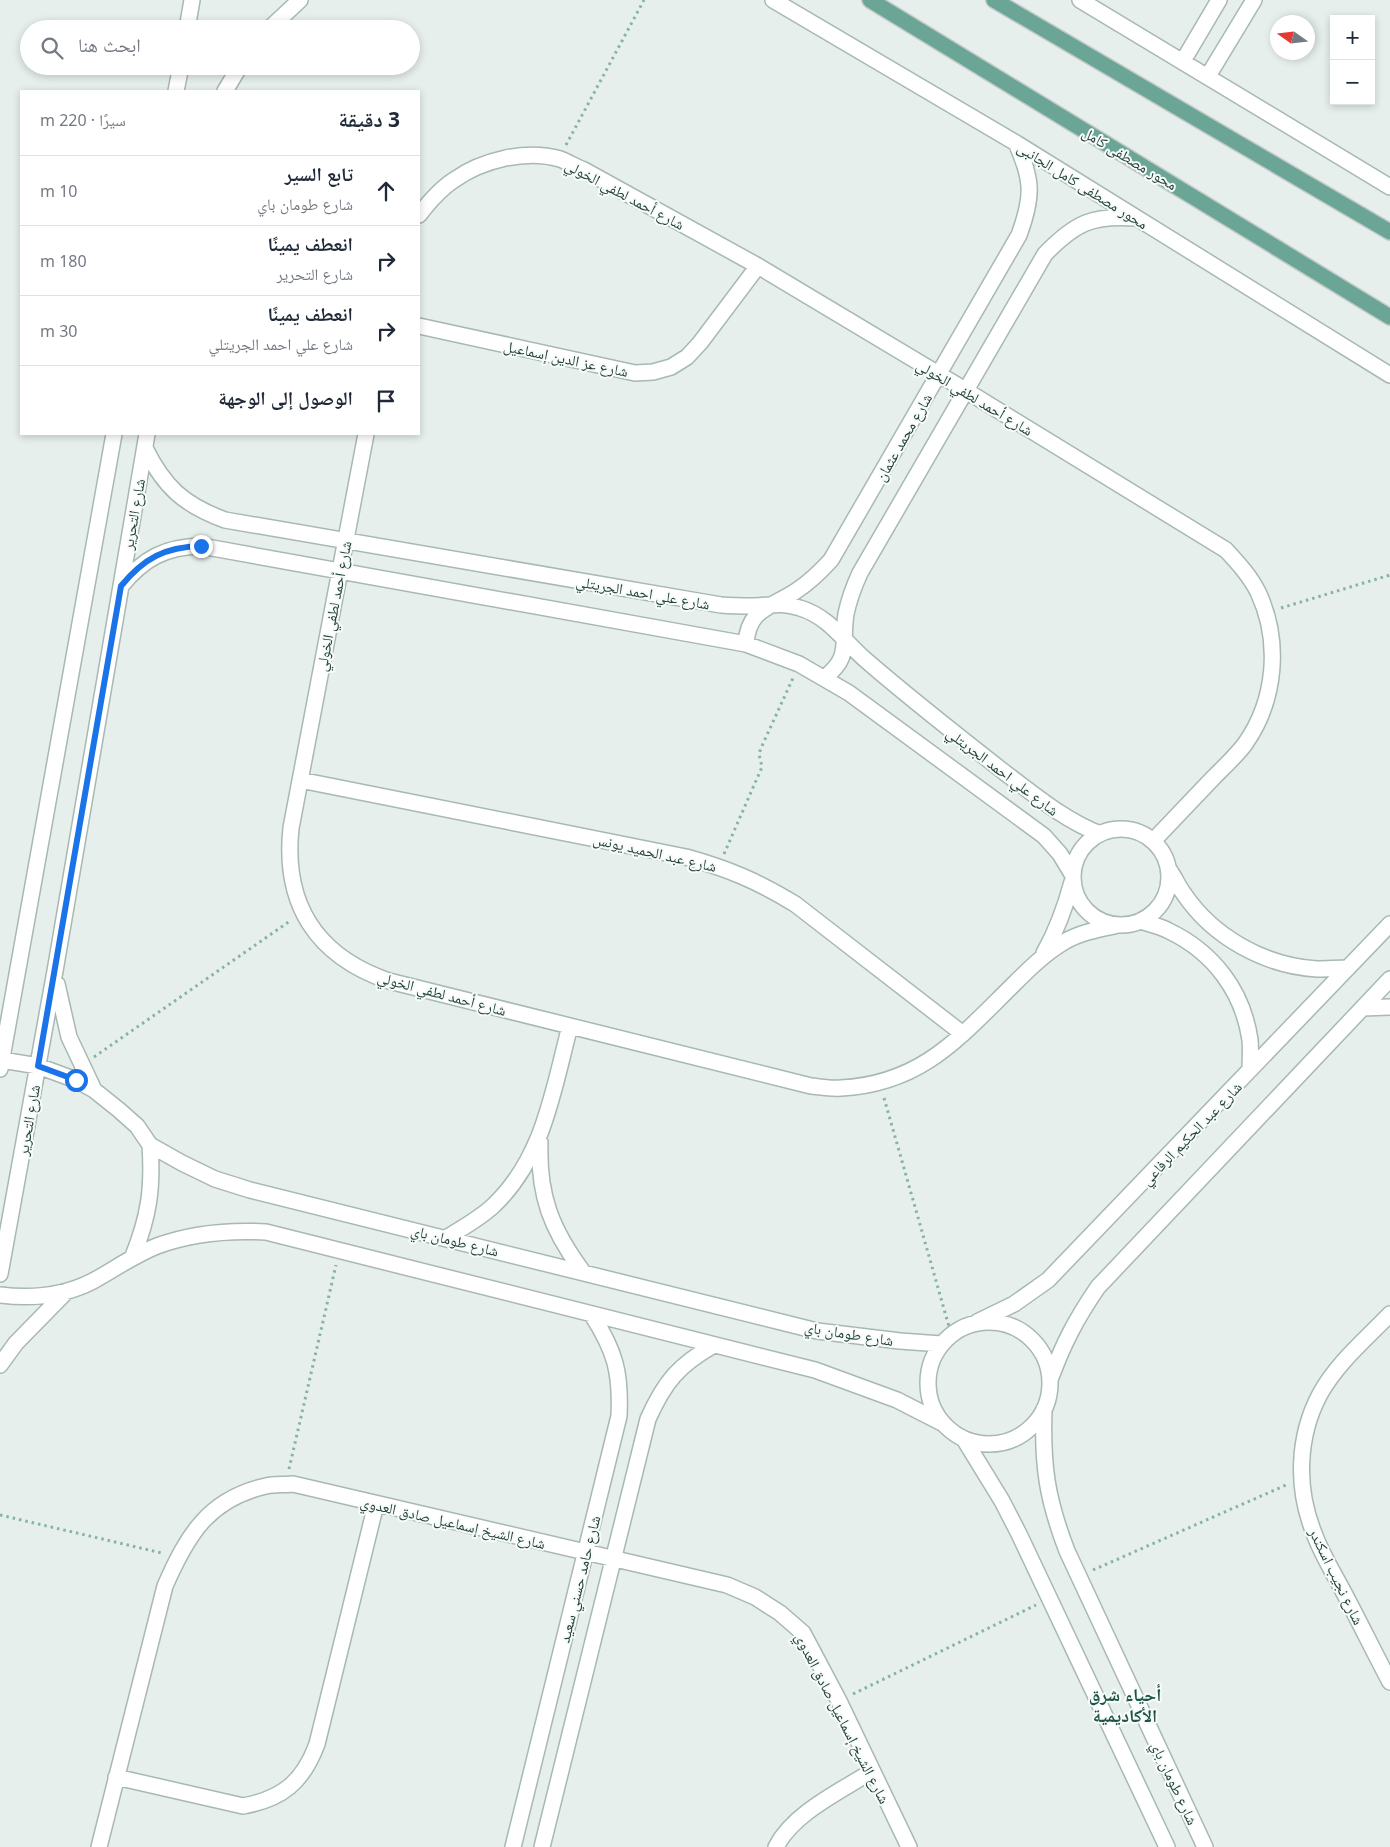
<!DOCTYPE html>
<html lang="ar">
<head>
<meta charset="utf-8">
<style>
	:root { --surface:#fff; --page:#f6f6f7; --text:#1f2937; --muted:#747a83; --line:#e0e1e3 }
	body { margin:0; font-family:"Noto Sans","Noto Naskh Arabic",sans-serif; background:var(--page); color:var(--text); direction:rtl }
	.controls { position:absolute; right:15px; top:15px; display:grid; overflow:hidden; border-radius:0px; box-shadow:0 2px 8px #0003 }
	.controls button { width:45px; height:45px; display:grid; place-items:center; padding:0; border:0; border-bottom:1px solid var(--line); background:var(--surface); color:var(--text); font:25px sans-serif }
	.compass { position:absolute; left:1270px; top:15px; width:45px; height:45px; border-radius:50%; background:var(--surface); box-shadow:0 2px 8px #0003; rotate:284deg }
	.stop { position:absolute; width:15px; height:15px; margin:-11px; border:4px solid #1a73e8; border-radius:50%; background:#fff }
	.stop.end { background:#1a73e8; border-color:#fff; box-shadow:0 1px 5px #0008 }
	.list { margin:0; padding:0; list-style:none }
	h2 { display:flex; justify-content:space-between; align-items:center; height:65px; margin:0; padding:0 20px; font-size:21px }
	h2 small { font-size:16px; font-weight:400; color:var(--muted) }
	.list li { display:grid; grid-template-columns:32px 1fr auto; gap:15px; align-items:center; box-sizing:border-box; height:70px; padding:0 20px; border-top:1px solid var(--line) }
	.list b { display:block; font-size:19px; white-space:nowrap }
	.list p { margin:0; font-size:16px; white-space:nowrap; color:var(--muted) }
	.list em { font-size:16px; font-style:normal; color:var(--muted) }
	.icon { flex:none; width:28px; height:28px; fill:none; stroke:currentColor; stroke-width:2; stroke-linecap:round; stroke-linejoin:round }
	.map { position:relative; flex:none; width:1390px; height:1847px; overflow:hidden; direction:ltr }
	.search { position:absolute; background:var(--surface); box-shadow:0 2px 8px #0003; left:20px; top:20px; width:400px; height:55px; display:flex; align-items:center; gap:12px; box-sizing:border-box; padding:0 18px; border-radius:28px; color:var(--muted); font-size:19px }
	.panel { position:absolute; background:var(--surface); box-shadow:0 2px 8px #0003; left:20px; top:90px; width:400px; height:345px; border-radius:0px; direction:rtl }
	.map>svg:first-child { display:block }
</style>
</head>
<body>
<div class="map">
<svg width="1390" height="1847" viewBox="0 0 1390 1847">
	<rect width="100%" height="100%" fill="#e6efeb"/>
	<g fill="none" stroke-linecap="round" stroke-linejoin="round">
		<defs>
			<path id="minor" d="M773,0L1016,143L1390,375
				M1080,0L1390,187
				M187,29L192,0
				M269,29L300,0
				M1183,61L1219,0
				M1208,76L1254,0
				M176,91L181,66
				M225,91L240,66
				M419,215C429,202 440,189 454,180C482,160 526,149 560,159C568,162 576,167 584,170L758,266L965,390L1226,550C1238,563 1250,576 1258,592C1281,641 1276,700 1245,744C1236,756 1224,767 1214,777C1194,798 1174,819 1153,841
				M419,326L635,373L653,372L671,367L687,357L700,343L758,266
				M366,434L291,828C283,904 316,956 389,981L811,1086C821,1087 831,1089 841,1088C921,1084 959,1038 1012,986C1028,970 1045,953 1064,942C1081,932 1100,929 1119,925
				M145,448C164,487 184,505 225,520L721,605C733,606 744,606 755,606C773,605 782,602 800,608C830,617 845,643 868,662C912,700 958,736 1004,772C1035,795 1064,820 1100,834
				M121,586C144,558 165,547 201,546L746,644L799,664L849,693L1044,836L1060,854L1072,874
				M746,644C748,608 771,608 796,591C810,582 820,572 831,560L1019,235C1033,197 1033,180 1016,143
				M824,678C852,657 841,643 846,614C849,599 854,586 860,573L1045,254C1075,223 1092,215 1135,218
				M300,780L686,857C729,869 757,881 795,904L963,1034
				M1073 877a48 48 0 1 1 96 0a48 48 0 1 1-96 0Z
				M1168,868C1174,876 1178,886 1184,894C1213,937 1265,966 1317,969C1327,969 1338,968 1348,968
				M1140,921C1150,924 1160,926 1169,931C1213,952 1243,991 1250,1040C1251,1050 1250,1060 1250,1070
				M1044,953C1057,930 1065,908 1072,882
				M57,984L69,1037L94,1090
				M1363,1008L1390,1007
				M2,1060L38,1066L76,1080L94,1090L119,1110L137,1126L150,1145L182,1163L215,1179L250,1190L817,1331L900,1341L941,1344
				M0,1069L114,434
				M540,1142C538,1195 551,1229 583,1272
				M446,1238C462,1228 479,1219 493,1206C544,1158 553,1090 570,1026
				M133,1256C149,1216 153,1188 150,1145
				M0,1274L55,971L147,434
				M0,1295C32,1299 64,1296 93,1281C115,1269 134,1255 157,1246C192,1233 229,1230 266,1232L815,1370L897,1400L942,1423
				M1390,1314C1366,1339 1337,1363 1320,1394C1297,1437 1296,1489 1314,1533C1321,1553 1333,1572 1343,1591C1359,1621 1374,1652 1390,1682
				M928 1383a61 61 0 1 1 122 0a61 61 0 1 1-122 0Z
				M977,1322L1014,1304L1048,1280L1390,924
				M0,1365L16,1343L67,1291
				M1050,1380C1063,1344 1076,1319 1098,1287L1390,979
				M1044,1409C1042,1466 1047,1499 1067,1551L1205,1847
				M964,1439L1002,1501L1019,1534L1167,1847
				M116,1777L243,1806C282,1799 303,1782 317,1744L376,1504
				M99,1847L165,1586C187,1536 208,1499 266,1486C274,1484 284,1485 293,1484L727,1585L755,1597L780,1613L803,1633L839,1701L909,1847
				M513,1847L619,1416C621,1372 615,1351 592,1315
				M542,1847L648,1419C665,1381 679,1365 714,1345
				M776,1847C793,1813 841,1791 872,1771"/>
			<path id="major" d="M870,0L1390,317
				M994,0L1390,232"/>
		</defs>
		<use href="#minor" stroke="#a8b8b2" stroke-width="18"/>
		<use href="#major" stroke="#c2cac8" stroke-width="18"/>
		<path stroke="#86b3a5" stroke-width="3" stroke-dasharray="2.5 4" stroke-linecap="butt" d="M566,145L644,0
			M1281,608L1390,575
			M724,854L762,767L759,754L761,748L793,678
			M94,1057L290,921
			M884,1098L950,1330
			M289,1469L336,1265
			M0,1515L162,1553
			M1093,1570L1286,1485
			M853,1694L1036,1605"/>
		<use href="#minor" stroke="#fff" stroke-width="15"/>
		<use href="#major" stroke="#6aa596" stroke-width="15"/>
	</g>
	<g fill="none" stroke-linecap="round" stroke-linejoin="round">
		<path stroke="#1a73e8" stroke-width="6" d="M76,1080L38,1066L121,586C144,558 165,547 201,546"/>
	</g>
	<g text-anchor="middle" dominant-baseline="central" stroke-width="4" stroke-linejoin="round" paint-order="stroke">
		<g font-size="15" fill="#24423a" stroke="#f7fbf9">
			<text transform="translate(1130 158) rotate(31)">محور مصطفى كامل</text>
			<text transform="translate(1083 185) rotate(32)">محور مصطفى كامل الجانبى</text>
			<text transform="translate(625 194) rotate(28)">شارع أحمد لطفي الخولي</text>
			<text transform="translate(566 358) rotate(12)">شارع عز الدين إسماعيل</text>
			<text transform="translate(975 397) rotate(31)">شارع أحمد لطفي الخولي</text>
			<text transform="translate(903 437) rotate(-60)">شارع محمد عثمان</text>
			<text transform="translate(133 514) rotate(-80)">شارع التحرير</text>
			<text transform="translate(643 592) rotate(10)">شارع علي احمد الجريتلي</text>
			<text transform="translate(333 606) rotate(-79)">شارع أحمد لطفي الخولي</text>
			<text transform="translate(1003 771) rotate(37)">شارع علي احمد الجريتلي</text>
			<text transform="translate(655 852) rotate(13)">شارع عبد الحميد يونس</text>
			<text transform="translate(442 993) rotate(15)">شارع أحمد لطفي الخولي</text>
			<text transform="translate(28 1120) rotate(-80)">شارع التحرير</text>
			<text transform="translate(1191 1133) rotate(-46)">شارع عبد الحكيم الرفاعي</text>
			<text transform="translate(455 1240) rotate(14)">شارع طومان باي</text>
			<text transform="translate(849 1333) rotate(9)">شارع طومان باي</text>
			<text transform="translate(453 1522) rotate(13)">شارع الشيخ إسماعيل صادق العدوي</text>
			<text transform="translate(1337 1576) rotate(64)">شارع نجيب اسكندر</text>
			<text transform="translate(579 1579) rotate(-76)">شارع حامد حسني سعيد</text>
			<text transform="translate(843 1718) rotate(63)">شارع الشيخ إسماعيل صادق العدوي</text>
			<text transform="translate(1175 1783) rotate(65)">شارع طومان باي</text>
		</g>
		<g font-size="18" font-weight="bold" fill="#1f5548" stroke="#f7fbf9">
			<text x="1125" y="1694">أحياء شرق<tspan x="1125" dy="21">الأكاديمية</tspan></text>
		</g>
	</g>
</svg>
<div class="controls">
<button>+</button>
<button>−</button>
</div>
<svg class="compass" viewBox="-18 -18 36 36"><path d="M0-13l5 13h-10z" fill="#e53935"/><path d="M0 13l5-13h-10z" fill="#747a83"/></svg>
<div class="stop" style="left:76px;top:1080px"></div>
<div class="stop end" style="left:201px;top:546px"></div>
<div class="search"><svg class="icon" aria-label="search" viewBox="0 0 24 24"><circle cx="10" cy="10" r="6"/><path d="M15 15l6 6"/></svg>ابحث هنا</div>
<section class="panel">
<h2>3 دقيقة<small>سيرًا · 220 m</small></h2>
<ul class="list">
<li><svg class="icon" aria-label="ahead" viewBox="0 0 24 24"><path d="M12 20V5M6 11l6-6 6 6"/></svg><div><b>تابع السير</b><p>شارع طومان باي</p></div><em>10 m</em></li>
<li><svg class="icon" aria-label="right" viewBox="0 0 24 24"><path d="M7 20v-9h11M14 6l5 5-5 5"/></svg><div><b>انعطف يمينًا</b><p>شارع التحرير</p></div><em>180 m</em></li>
<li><svg class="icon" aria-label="right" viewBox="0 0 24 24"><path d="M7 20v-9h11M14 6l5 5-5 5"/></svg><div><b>انعطف يمينًا</b><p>شارع علي احمد الجريتلي</p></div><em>30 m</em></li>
<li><svg class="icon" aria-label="arrive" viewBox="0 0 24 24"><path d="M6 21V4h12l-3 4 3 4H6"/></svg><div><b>الوصول إلى الوجهة</b></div></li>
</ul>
</section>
</div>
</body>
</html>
